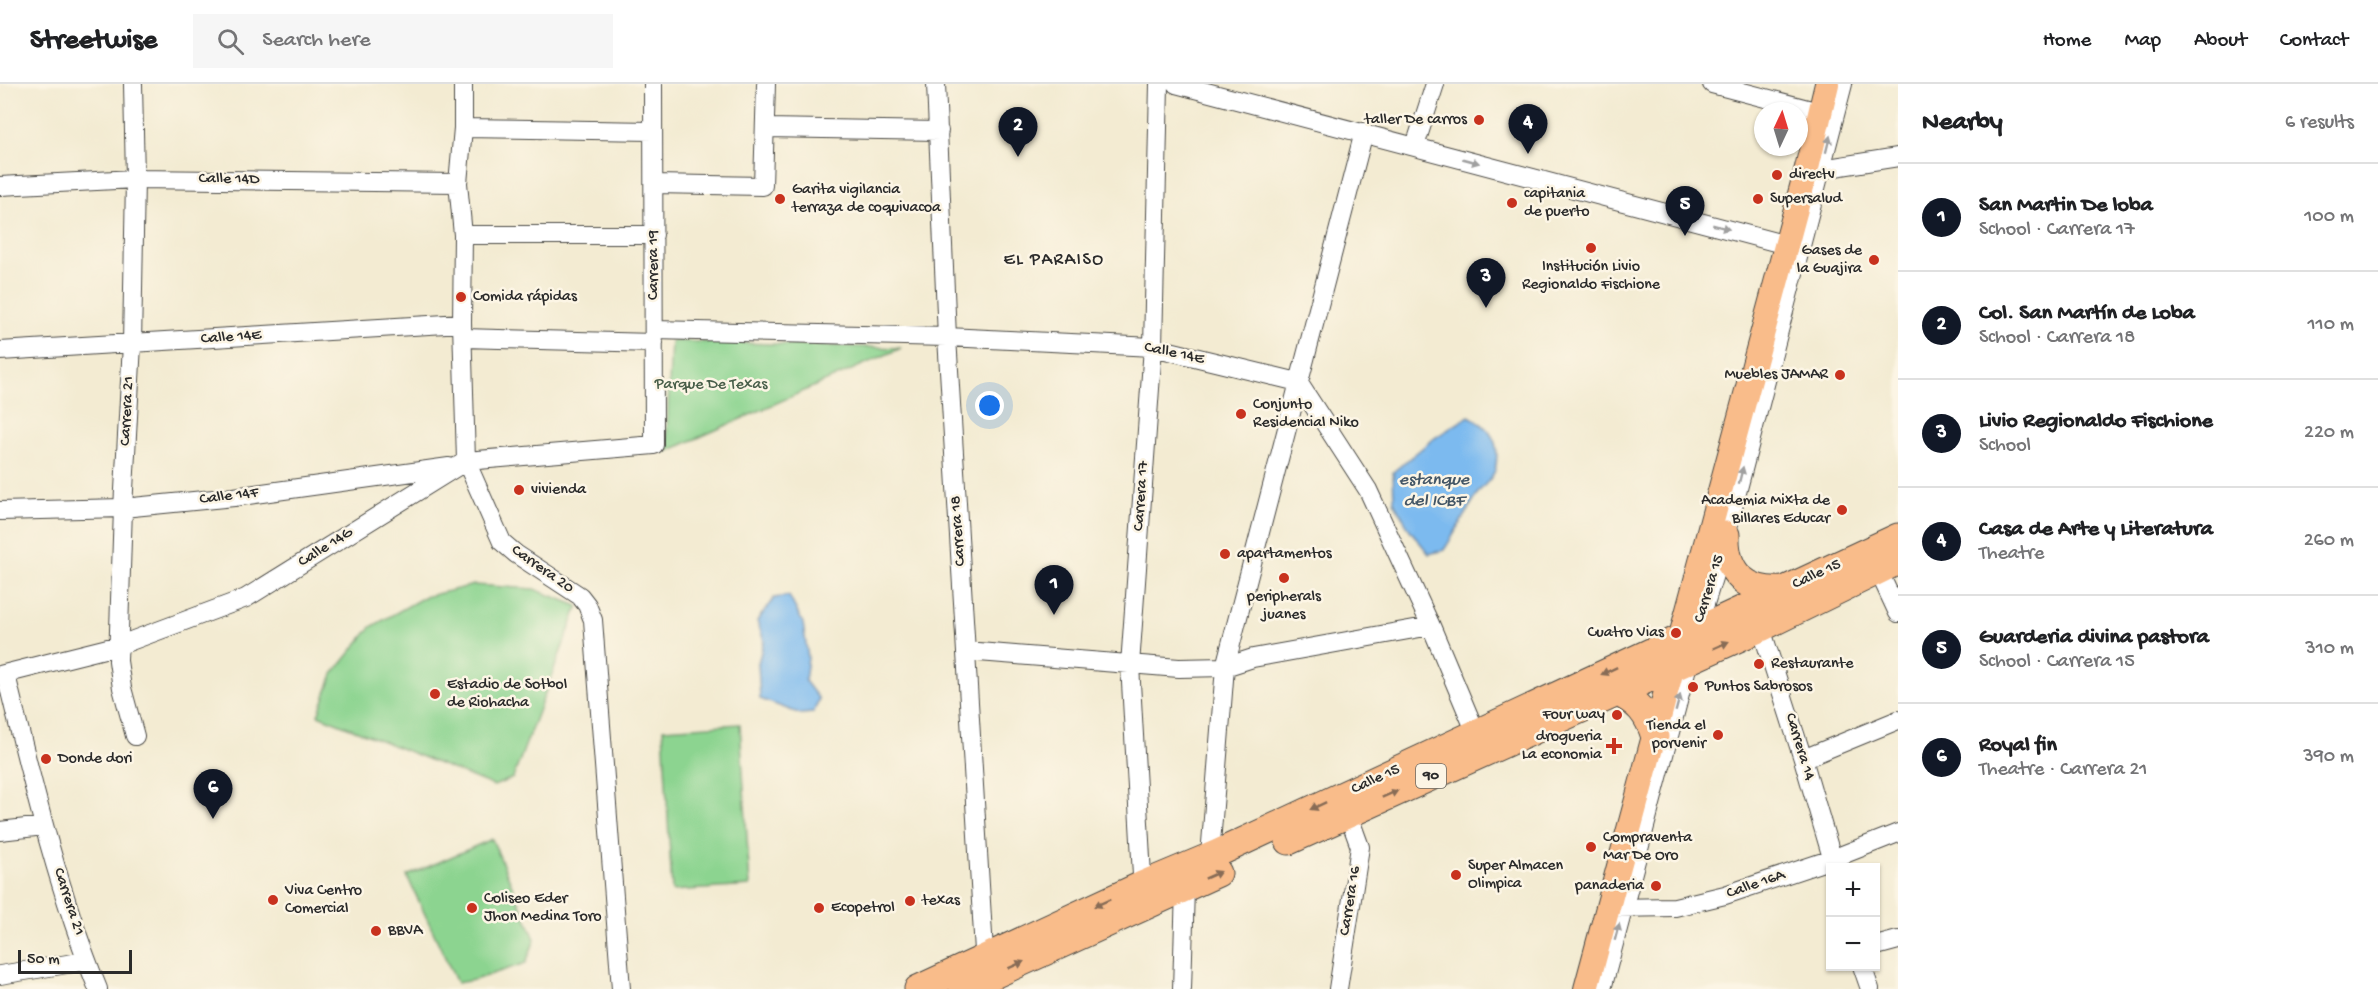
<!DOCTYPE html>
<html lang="en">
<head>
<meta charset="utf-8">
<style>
	:root { --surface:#fff; --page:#f6f6f6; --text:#202124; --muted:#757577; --line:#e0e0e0; --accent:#111827 }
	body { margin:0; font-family:"Gochi Hand",sans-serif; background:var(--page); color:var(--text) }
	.controls { position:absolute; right:18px; bottom:18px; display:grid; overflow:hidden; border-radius:0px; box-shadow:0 2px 4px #0004 }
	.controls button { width:54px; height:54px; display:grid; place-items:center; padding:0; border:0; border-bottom:2px solid var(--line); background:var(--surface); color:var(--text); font:30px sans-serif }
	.compass { position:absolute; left:1754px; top:18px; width:54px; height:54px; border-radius:50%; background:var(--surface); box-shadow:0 2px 4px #0004; rotate:4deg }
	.scale { position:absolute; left:18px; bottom:15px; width:114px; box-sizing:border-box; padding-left:6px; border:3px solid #2b2b2b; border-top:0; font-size:16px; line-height:21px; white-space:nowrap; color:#2b2b2b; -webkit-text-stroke:4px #fcf5e5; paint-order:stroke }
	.you { position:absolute; left:990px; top:322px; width:21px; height:21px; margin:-15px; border:4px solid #fff; border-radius:50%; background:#1a73e8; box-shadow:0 0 0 9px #1a73e833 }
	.badge { display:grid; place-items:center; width:39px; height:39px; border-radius:50%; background:var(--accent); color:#fff; font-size:20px; font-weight:700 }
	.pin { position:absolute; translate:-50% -50px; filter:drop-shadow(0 2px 3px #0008) }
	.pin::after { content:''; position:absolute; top:32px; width:21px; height:18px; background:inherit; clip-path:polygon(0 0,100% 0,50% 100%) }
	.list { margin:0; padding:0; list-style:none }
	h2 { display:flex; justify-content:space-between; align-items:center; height:78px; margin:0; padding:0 24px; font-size:26px }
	h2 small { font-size:20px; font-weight:400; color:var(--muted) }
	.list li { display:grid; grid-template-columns:39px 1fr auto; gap:18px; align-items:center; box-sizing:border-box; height:108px; padding:0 24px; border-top:2px solid var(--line) }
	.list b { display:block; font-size:22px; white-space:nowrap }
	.list p { margin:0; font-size:20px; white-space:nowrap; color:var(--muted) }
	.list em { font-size:20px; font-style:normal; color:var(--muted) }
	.icon { flex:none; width:33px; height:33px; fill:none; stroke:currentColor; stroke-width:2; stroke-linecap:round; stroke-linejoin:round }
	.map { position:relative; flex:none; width:1898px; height:905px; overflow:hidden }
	header { display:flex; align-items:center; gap:36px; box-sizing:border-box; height:84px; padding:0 30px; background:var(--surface); border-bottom:2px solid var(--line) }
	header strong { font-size:28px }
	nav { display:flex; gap:33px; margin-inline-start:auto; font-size:21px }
	.search { width:420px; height:54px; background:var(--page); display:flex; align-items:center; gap:15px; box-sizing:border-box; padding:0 21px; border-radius:0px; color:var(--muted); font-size:22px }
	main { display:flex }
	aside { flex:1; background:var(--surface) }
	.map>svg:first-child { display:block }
</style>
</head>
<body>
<header>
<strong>Streetwise</strong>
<div class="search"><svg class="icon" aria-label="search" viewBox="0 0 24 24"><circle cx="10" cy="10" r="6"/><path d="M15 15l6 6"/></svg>Search here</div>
<nav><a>Home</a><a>Map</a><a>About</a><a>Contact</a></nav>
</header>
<main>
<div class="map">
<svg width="1898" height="905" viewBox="0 0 1898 905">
	<rect width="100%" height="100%" fill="#fcf5e5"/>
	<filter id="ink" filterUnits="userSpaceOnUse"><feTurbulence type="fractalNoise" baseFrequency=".0167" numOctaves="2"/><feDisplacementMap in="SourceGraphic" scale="12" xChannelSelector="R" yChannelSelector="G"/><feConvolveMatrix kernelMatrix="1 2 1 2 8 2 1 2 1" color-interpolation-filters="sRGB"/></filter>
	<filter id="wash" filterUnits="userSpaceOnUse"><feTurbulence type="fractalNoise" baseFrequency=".008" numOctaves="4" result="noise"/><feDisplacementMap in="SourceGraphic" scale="24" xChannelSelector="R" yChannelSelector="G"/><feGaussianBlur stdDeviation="1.35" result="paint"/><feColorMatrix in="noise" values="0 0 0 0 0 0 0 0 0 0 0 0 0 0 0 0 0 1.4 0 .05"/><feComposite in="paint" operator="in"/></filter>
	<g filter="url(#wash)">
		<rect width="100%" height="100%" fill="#f3ebd2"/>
		<path fill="#8cd490" stroke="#5c805e" stroke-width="1.5" d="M671,257L901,264L666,368Z
			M474,501L534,505L578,522L513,694L494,702L318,631L333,590L371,543L424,513Z
			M740,640L750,802L672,807L663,645Z
			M492,755L535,855L526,879L474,896L457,899L407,792Z"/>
		<path fill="#7bbaef" stroke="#53728d" stroke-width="1.5" d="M1469,332C1492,344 1501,360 1495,386C1493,394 1483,402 1478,409C1466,428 1456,448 1444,466L1429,470L1410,446L1394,418L1393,388L1433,355Z
			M789,512L803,539L808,574L805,597L819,615L813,629L801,630L760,615L758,579L764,557L757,537L774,514Z"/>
	</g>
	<g filter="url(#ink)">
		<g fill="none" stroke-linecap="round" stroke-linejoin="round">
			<defs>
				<path id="minor" d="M133,0L135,95L132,260L123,424L118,577L122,604L135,652
					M463,0V44L458,99L463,151L462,239L466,377L502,458L516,470L580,512L587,521L593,536L621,905
					M936,0L947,253L985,884
					M1176,0L1798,164
					M1712,0L1819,28
					M463,44L652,47
					M766,44L939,47
					M1415,62L1435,0
					M1811,84L1822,85L1898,73
					M654,100L763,102L766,0
					M0,102L135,95L458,99
					M463,151H654
					M654,246L947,253L1153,263L1298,298L1368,406L1431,542L1476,649
					M463,254L654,259
					M0,267L462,239
					M0,427L123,424L234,413L449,383
					M1878,486L1898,529
					M1761,544L1803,675L1835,784
					M966,567L1179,584L1225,583L1253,574L1431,542
					M0,591L120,561L246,514L466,377L654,361L653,0
					M6,591C32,697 57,804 98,905
					M1803,675L1898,636
					M0,747L44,742
					M1210,772L1225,583L1364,48
					M1143,809L1130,581L1153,263L1159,0
					M1613,824L1675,823L1725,811L1832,775L1898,749
					M1876,862L1898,856
					M1862,882L1870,905
					M0,891L86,877
					M1182,905L1185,804
					M1338,905L1360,763L1348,730
					M1602,905L1697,546L1726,451L1843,0"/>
				<path id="major" d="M1586,905L1807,84L1827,0"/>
				<path id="highway" d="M1726,451C1725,489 1746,509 1785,506
					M1616,608C1638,618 1648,630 1655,653
					M1289,757L1761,544L1898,477
					M918,905L1142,801L1216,770L1898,453
					M963,905L1218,789"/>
			</defs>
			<use href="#minor" stroke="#494844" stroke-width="20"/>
			<use href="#major" stroke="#494844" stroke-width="26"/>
			<use href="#highway" stroke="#494844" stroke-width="29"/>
			<use href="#minor" stroke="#fff" stroke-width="18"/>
			<use href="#major" stroke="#f9bc8a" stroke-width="24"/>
			<use href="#highway" stroke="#f9bc8a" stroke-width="27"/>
		</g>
		<defs><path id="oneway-solid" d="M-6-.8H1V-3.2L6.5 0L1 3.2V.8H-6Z" transform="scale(1.5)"/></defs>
		<g fill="#a0a0a0">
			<use href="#oneway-solid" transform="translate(1828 60) rotate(-76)"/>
			<use href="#oneway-solid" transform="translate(1471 77) rotate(15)"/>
			<use href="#oneway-solid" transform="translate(1721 143) rotate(15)"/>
			<use href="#oneway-solid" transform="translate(1741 391) rotate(-76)"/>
			<use href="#oneway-solid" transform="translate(1678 619) rotate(-75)"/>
			<use href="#oneway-solid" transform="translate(1617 848) rotate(-75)"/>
		</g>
		<g fill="#886c56">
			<use href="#oneway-solid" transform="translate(1721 561) rotate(-24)"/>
			<use href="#oneway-solid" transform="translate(1609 587) rotate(155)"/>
			<use href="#oneway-solid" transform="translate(1390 710) rotate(-24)"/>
			<use href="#oneway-solid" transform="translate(1318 722) rotate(155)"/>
			<use href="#oneway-solid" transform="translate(1213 791) rotate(-24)"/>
			<use href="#oneway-solid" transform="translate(1102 819) rotate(156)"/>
			<use href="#oneway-solid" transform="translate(1016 881) rotate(-24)"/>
		</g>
	</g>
	<g fill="#c8321e" stroke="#fcf5e5" stroke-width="2">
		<circle cx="1479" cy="36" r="6"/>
		<circle cx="1777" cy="91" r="6"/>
		<circle cx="780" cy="115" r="6"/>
		<circle cx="1758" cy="115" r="6"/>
		<circle cx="1512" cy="119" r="6"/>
		<circle cx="1591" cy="164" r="6"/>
		<circle cx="1874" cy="176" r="6"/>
		<circle cx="461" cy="213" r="6"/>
		<circle cx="1840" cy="291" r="6"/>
		<circle cx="1241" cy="330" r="6"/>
		<circle cx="519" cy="406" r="6"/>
		<circle cx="1842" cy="426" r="6"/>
		<circle cx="1225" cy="470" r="6"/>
		<circle cx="1284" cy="494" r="6"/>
		<circle cx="1676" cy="549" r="6"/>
		<circle cx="1759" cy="580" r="6"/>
		<circle cx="1693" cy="603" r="6"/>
		<circle cx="435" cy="610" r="6"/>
		<circle cx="1617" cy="631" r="6"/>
		<circle cx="1718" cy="651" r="6"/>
		<path d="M1611 653h6v6h6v6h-6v6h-6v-6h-6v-6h6z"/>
		<circle cx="46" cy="675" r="6"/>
		<circle cx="1591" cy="763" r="6"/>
		<circle cx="1456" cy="791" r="6"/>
		<circle cx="1656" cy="802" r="6"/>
		<circle cx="273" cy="816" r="6"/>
		<circle cx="910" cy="817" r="6"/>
		<circle cx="472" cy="824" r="6"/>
		<circle cx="819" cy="824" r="6"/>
		<circle cx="376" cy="847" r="6"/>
	</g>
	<g text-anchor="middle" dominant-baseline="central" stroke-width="5" stroke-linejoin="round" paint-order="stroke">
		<rect fill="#fcf5e5" stroke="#6a6863" stroke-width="1.5" x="1416" y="680" width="30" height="24" rx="4.5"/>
		<g font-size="15" font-weight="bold" fill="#2b2b2b">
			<text x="1431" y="692">90</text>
		</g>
		<g font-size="16" fill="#2b2b2b" stroke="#fcf5e5" text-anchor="start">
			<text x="1467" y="36" text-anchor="end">taller De carros</text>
			<text x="1789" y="91">directv</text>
			<text x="792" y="106">Garita vigilancia<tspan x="792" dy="18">terraza de coquivacoa</tspan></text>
			<text x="1524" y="110">capitania<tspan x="1524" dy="18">de puerto</tspan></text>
			<text x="1770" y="115">Supersalud</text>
			<text x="1862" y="167" text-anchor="end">Gases de<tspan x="1862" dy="18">la Guajira</tspan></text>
			<text x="1591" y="183" text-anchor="middle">Institución Livio<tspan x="1591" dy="18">Regionaldo Fischione</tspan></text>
			<text x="473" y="213">Comida rápidas</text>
			<text x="1828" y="291" text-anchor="end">Muebles JAMAR</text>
			<text x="1253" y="321">Conjunto<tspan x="1253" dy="18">Residencial Niko</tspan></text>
			<text x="531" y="406">vivienda</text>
			<text x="1830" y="417" text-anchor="end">Academia Mixta de<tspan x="1830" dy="18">Billares Educar</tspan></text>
			<text x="1237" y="470">apartamentos</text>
			<text x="1284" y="513" text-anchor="middle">peripherals<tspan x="1284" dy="18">juanes</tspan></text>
			<text x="1664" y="549" text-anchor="end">Cuatro Vias</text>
			<text x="1771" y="580">Restaurante</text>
			<text x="447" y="601">Estadio de Sotbol<tspan x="447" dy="18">de Riohacha</tspan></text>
			<text x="1705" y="603">Puntos Sabrosos</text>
			<text x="1605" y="631" text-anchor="end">Four way</text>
			<text x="1706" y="642" text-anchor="end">Tienda el<tspan x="1706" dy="18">porvenir</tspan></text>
			<text x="1602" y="653" text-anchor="end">drogueria<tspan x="1602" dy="18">La economia</tspan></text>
			<text x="58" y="675">Donde dori</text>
			<text x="1603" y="754">Compraventa<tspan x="1603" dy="18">Mar De Oro</tspan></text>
			<text x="1468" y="782">Super Almacen<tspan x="1468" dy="18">Olimpica</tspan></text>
			<text x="1644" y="802" text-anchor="end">panaderia</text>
			<text x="285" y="807">Viva Centro<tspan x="285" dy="18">Comercial</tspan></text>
			<text x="484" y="815">Coliseo Eder<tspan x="484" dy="18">Jhon Medina Toro</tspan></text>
			<text x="922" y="817">texas</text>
			<text x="831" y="824">Ecopetrol</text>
			<text x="388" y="847">BBVA</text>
		</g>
		<g font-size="16" fill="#2b2b2b" stroke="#fcf5e5">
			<text transform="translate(229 96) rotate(1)">Calle 14D</text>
			<text transform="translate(654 181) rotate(-90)">Carrera 19</text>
			<text transform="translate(231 254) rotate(-4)">Calle 14E</text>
			<text transform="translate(1174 270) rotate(12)">Calle 14E</text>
			<text transform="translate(128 327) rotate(-87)">Carrera 21</text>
			<text transform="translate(1142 412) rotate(-86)">Carrera 17</text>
			<text transform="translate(229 413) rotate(-7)">Calle 14F</text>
			<text transform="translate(959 447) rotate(-94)">Carrera 18</text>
			<text transform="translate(326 464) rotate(-32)">Calle 14G</text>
			<text transform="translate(542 486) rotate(35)">Carrera 20</text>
			<text transform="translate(1817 491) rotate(-25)">Calle 15</text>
			<text transform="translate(1710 505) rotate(-73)">Carrera 15</text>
			<text transform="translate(1799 663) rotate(73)">Carrera 14</text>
			<text transform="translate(1376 696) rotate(-25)">Calle 15</text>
			<text transform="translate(1756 801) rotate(-19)">Calle 16A</text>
			<text transform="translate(1351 817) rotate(-81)">Carrera 16</text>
			<text transform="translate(68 818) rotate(72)">Carrera 21</text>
		</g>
		<g font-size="16" fill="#485e49" stroke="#fcf5e5">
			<text x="711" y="301">Parque De Texas</text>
		</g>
		<g font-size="18" letter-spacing="1.5" fill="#2b2b2b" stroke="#fcf5e5">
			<text x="1054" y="176">EL PARAISO</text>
		</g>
		<g font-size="18" font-style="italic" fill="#435666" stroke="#fcf5e5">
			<text x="1434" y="396">estanque<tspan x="1434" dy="21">del ICBF</tspan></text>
		</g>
	</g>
</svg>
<div class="controls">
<button>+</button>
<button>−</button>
</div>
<svg class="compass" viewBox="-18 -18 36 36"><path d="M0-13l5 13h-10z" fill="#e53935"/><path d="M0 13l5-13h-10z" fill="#757577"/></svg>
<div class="scale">50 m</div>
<div class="you"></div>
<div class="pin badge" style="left:1054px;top:531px">1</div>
<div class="pin badge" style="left:1018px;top:73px">2</div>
<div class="pin badge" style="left:1486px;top:224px">3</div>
<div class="pin badge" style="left:1528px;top:70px">4</div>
<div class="pin badge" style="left:1685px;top:152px">5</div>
<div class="pin badge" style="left:213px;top:735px">6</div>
</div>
<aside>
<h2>Nearby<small>6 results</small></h2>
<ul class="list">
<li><span class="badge">1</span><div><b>San Martin De loba</b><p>School · Carrera 17</p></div><em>100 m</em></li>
<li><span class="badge">2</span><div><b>Col. San Martín de Loba</b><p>School · Carrera 18</p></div><em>110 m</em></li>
<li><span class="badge">3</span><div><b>Livio Regionaldo Fischione</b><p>School</p></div><em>220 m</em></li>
<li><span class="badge">4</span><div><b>Casa de Arte y Literatura</b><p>Theatre</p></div><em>260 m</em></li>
<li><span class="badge">5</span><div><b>Guarderia divina pastora</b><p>School · Carrera 15</p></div><em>310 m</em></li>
<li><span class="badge">6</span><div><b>Royal fin</b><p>Theatre · Carrera 21</p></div><em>390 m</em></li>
</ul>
</aside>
</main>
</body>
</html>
